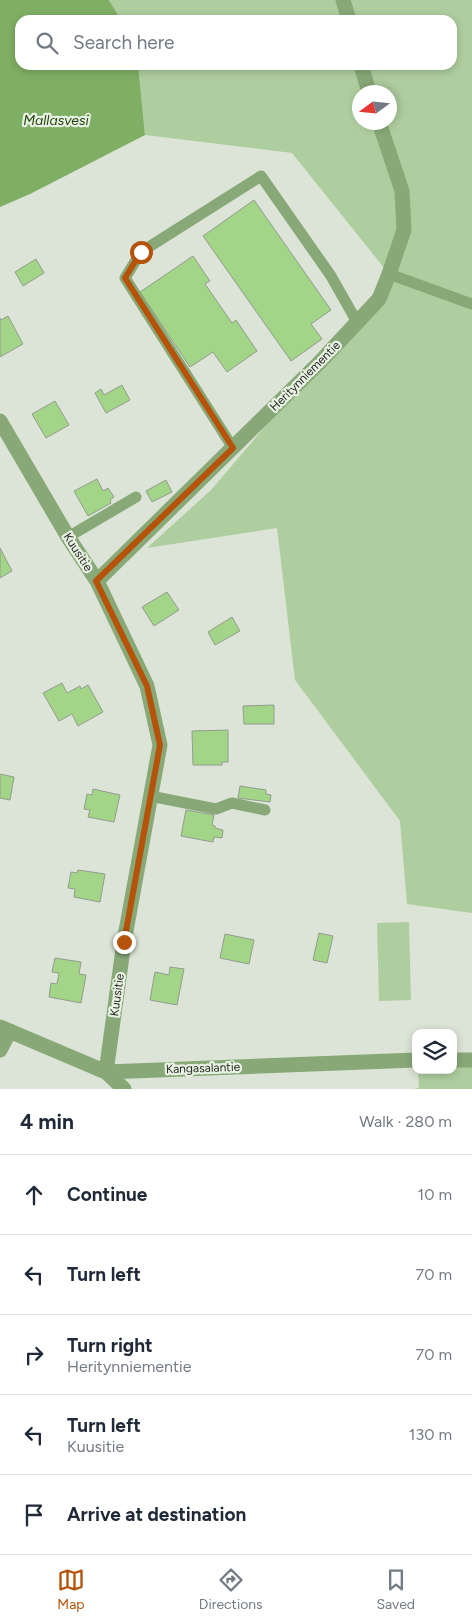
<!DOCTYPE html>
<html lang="en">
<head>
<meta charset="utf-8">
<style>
	:root { --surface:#fff; --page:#f2f2f3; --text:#1f2937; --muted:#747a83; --line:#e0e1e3; --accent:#b45309 }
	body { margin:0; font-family:Figtree,sans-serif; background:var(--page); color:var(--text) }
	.controls { position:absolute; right:15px; bottom:15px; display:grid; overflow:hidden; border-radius:10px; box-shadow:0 2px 8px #0003 }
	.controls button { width:45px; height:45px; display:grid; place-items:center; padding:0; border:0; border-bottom:1px solid var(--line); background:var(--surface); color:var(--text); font:25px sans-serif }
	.compass { position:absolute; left:352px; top:85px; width:45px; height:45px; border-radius:50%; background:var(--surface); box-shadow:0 2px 8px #0003; rotate:255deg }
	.stop { position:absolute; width:15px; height:15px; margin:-11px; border:4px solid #b45309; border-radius:50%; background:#fff }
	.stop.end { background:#b45309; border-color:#fff; box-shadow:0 1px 5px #0008 }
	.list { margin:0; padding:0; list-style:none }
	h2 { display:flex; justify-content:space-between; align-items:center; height:65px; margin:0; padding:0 20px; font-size:21px }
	h2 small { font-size:16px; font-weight:400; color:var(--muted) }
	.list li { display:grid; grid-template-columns:32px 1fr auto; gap:15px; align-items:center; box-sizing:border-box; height:80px; padding:0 20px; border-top:1px solid var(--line) }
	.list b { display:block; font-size:19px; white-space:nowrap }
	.list p { margin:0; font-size:16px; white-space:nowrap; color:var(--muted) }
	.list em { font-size:16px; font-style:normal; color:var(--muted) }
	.icon { flex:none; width:28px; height:28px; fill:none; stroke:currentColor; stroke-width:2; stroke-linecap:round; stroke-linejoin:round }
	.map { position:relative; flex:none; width:472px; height:1089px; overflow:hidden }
	.search { position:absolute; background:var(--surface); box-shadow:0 2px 8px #0003; left:15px; right:15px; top:15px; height:55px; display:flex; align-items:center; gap:12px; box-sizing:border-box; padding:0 18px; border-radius:15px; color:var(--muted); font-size:19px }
	.sheet { height:465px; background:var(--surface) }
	nav { display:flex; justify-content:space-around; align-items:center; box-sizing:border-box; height:70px; border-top:1px solid var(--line); background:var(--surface); font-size:14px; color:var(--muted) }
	nav a { display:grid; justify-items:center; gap:2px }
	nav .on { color:var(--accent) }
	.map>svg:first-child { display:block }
</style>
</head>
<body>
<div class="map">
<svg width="472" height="1089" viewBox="0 0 472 1089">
	<rect width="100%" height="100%" fill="#dbe4d6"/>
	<path fill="#afce9f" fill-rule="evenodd" d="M109,0H472V913L407,904L400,821L295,680L277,528L147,548L211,490L320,362L389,274L292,153L145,135L138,65H452V20H121ZM360,92H390V122H360Z
		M409,922L411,1000L379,1001L377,923Z
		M453,1067H472V1089H413L419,1088L418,1070H453Z"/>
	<path fill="#7faf64" d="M0,0H109L121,20H20V65H138L145,135L30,194L0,207Z"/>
	<path fill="#a3d588" stroke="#939c8e" d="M254,200L331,310L311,324L322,339L291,361L203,236Z
		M193,256L210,281L205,284L232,323L236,320L257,351L227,372L213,352L190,367L140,292Z
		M36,259L44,273L23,286L15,272Z
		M8,316L23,344L0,357V318L1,320Z
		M122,385L130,400L106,413L95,393L101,389L104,395Z
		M55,401L69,425L46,438L32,414Z
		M97,479L103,491L108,488L114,497L110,500L111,503L88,516L74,491Z
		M166,480L172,492L152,502L146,491Z
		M0,548L12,571L0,578Z
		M167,592L179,610L154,626L142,607Z
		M232,617L240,631L215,645L208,632Z
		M62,683L67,693L80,686L81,689L88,685L103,712L78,726L72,714L59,721L43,693Z
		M274,705V724H244L243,706Z
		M228,730V762H222V765H193L192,731Z
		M0,774L14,777L10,800L0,798Z
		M240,786L266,790V794L271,795L270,802L238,798Z
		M93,789L120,795L114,822L88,817L90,810L84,809L87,794L92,795Z
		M186,810L214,815L212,825L215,826V828L223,830L222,838L214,837L213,842L181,836Z
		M78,870L105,874L100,902L74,897L75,889L68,888L71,872L77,873Z
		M319,933L333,936L327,963L313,960Z
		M225,934L254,940L249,964L220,958Z
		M55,958L81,962L79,974L86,975L81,1003L49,997L51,983L57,984L59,973L52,972Z
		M170,967L184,969L177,1005L150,1000L155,972L169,975Z"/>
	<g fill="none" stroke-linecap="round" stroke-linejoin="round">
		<path stroke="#88a877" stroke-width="11" d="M389,274L472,304
			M233,448L125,278L141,252L261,176L331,276L357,322
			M68,537L136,497
			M150,796L216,809L232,803L265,810"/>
		<path stroke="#88a877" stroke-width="15" d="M343,0L349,20
			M361,65L369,92
			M0,421L68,537L97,581L147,686L160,745L124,942L106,1072L124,1089
			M97,581L320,362L379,299L389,274L404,230L402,191L379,122
			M0,1027L106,1072L416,1060
			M0,1050L10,1031
			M453,1060H472"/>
	</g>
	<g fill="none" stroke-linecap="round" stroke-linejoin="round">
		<path stroke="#b45309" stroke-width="6" d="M124,942L160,745L147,686L96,581L233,448L125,278L141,252"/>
	</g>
	<g text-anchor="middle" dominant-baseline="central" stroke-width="4.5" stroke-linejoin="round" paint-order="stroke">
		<g font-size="12" fill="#272b26" stroke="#e8f2e3">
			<text transform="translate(305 376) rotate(-45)">Heritynniementie</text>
			<text transform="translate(78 552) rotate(57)">Kuusitie</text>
			<text transform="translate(117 995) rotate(-82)">Kuusitie</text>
			<text transform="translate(203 1068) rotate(-2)">Kangasalantie</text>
		</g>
		<g font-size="14" font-style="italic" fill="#23420d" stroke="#e8f2e3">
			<text x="56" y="120">Mallasvesi</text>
		</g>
	</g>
</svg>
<div class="controls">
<button><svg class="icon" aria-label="layers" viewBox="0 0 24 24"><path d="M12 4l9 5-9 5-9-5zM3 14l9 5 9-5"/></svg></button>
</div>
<svg class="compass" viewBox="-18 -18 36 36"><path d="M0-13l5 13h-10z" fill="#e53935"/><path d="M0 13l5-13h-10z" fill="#747a83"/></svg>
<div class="stop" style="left:141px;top:252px"></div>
<div class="stop end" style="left:124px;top:942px"></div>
<div class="search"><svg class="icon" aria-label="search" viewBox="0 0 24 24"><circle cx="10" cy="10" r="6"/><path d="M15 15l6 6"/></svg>Search here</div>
</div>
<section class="sheet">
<h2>4 min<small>Walk · 280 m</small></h2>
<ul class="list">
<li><svg class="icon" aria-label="ahead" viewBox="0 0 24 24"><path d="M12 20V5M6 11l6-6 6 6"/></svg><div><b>Continue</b></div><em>10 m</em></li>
<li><svg class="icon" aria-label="left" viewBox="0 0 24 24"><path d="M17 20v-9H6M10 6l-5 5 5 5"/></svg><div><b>Turn left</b></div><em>70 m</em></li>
<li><svg class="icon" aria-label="right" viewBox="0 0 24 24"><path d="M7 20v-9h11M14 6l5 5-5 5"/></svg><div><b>Turn right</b><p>Heritynniementie</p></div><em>70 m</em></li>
<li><svg class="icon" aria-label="left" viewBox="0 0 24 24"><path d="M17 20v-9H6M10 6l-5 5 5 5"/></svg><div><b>Turn left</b><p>Kuusitie</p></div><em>130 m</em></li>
<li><svg class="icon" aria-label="arrive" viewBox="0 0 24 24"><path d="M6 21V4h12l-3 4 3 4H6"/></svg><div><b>Arrive at destination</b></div></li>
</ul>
</section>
<nav>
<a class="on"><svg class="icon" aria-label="map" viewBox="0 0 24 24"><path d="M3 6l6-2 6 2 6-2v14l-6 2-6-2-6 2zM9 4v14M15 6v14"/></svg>Map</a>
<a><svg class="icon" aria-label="directions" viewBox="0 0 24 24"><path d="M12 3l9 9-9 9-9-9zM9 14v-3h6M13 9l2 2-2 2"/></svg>Directions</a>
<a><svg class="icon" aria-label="saved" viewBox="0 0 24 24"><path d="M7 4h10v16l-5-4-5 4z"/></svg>Saved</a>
</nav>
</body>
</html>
